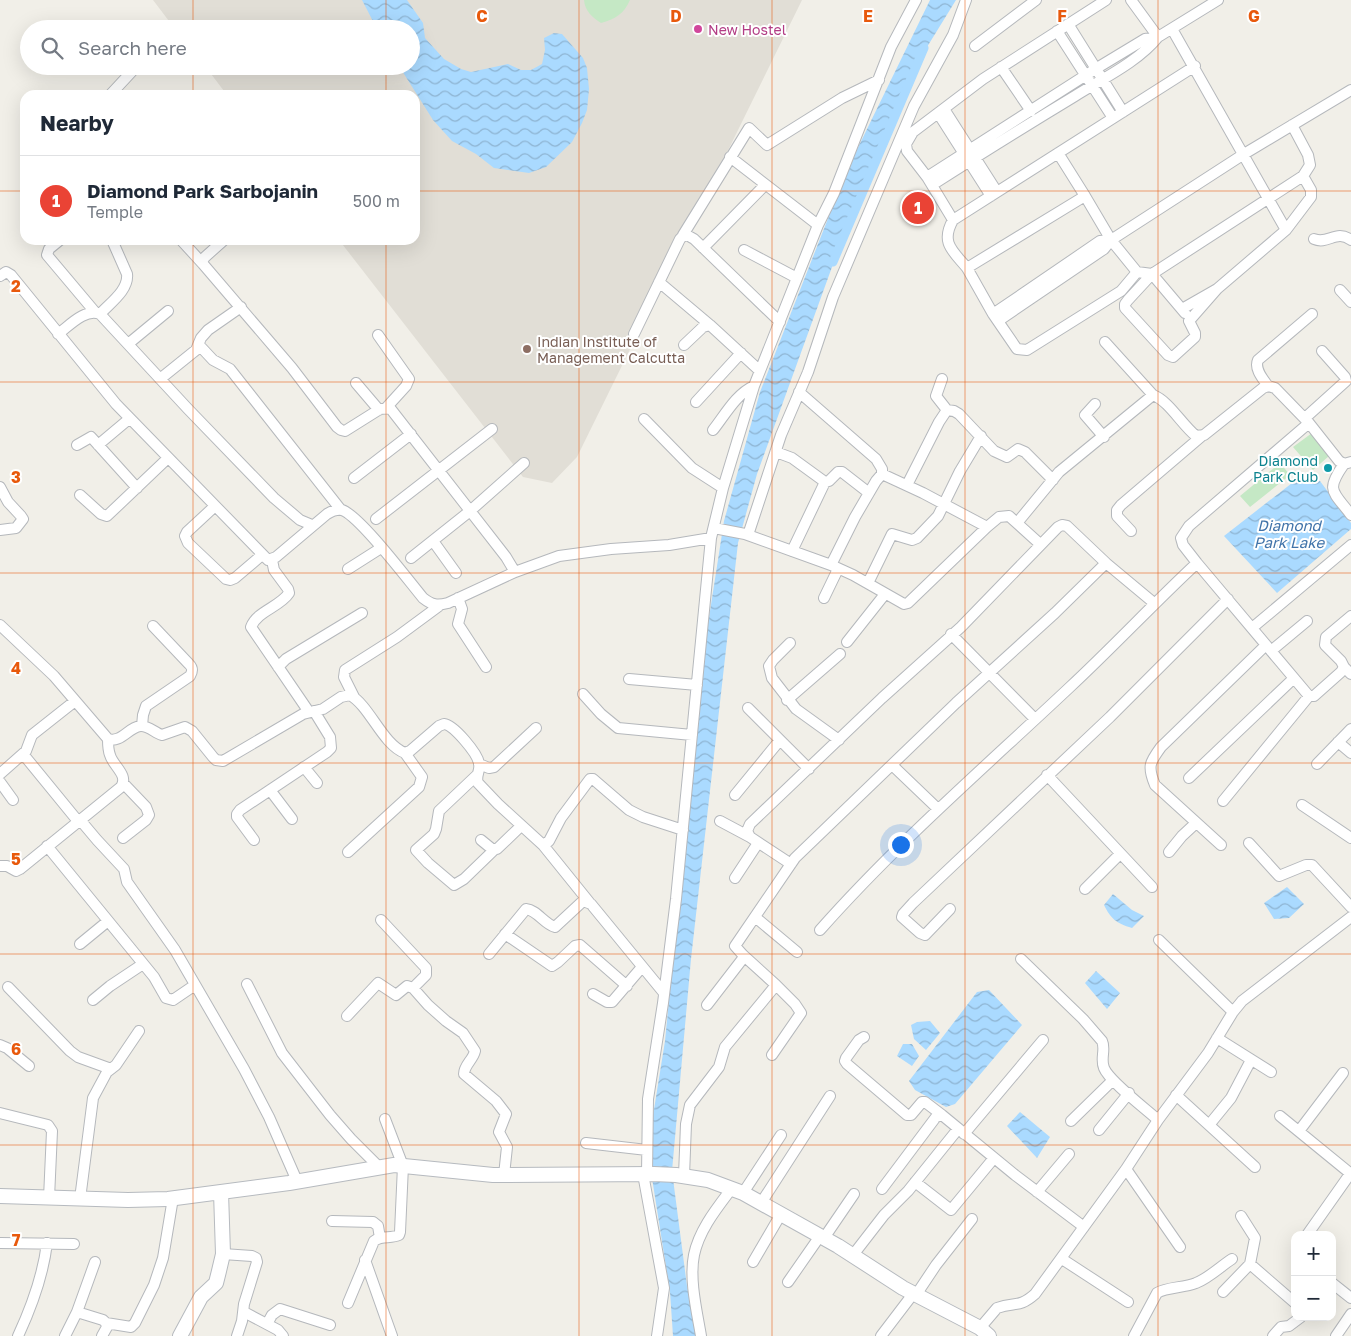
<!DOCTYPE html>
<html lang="en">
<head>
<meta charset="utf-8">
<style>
	:root { --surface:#fff; --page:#f6f6f7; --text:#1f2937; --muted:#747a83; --line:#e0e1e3; --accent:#ea4335 }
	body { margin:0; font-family:"Golos Text",sans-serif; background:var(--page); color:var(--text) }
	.controls { position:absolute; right:15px; bottom:15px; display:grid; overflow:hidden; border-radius:10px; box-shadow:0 5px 20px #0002 }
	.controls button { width:45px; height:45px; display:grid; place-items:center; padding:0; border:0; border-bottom:1px solid var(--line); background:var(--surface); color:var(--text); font:25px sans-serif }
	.you { position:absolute; left:900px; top:844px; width:18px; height:18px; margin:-12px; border:4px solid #fff; border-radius:50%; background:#1a73e8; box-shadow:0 0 0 8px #1a73e833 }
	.badge { display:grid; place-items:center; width:32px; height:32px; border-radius:50%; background:var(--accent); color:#fff; font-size:16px; font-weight:700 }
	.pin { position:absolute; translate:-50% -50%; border:2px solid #fff; box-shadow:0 1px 5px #0006 }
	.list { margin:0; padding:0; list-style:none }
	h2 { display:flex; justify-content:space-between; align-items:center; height:65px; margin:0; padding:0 20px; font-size:21px }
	h2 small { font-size:16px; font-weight:400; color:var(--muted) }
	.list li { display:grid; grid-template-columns:32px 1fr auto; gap:15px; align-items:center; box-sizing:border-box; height:90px; padding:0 20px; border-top:1px solid var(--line) }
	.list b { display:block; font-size:19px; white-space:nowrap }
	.list p { margin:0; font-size:16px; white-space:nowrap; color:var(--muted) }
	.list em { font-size:16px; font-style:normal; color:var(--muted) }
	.icon { flex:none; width:28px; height:28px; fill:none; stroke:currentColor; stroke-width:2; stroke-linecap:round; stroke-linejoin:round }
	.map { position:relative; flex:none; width:1351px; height:1336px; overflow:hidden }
	.search { position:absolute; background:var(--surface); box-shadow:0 5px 20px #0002; left:20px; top:20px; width:400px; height:55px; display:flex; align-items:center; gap:12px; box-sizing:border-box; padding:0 18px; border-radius:28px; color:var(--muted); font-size:19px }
	.panel { position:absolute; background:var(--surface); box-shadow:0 5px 20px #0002; left:20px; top:90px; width:400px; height:155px; border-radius:15px }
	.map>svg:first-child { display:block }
</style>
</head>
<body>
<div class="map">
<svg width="1351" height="1336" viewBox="0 0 1351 1336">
	<defs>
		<pattern id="water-waves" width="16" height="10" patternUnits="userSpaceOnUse" patternTransform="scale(1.25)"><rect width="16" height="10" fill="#aadaff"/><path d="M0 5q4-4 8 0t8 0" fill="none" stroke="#8eb4d2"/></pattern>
	</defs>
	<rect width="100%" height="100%" fill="#f1efe8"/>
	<path fill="#e1ded6" d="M153,0H802L577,457L552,483L523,477L339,240H415V95H227L205,66H411V29H175Z"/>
	<path fill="#c5e8c5" d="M584,0H630C624,14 615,19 601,23C592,17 585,11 584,0Z
		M1312,433L1329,456L1313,470L1293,447Z
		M1280,463L1290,475L1250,507L1240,496Z"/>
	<path fill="url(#water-waves)" d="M362,0H407L423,23L425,38L444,59L461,69L471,72L508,64L521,70H531L542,64L545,50L544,38L554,33L562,34L583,58L587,68L589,89L587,110L582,123L572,142L546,167L529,173L494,168L476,154L452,141L433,120L399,66H411V29H377Z
		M930,0H956L911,73L861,187L757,474L738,543L691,959L672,1171L687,1286L696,1336H673L670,1292L649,1159L651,1128L665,1041L701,669L724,521L760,392L847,170Z
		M1301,476L1309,483L1320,481L1351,523V529L1277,593L1224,536Z
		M1287,887L1304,904L1289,918L1274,919L1264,903Z
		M1113,894L1132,910L1144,916L1132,928C1116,923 1111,919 1104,905Z
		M1096,971L1120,993L1107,1009L1085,983Z
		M989,990L1022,1025L955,1104L946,1107L915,1090L909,1081L977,992Z
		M930,1021L940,1033L926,1050L914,1039L911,1025L917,1022Z
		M903,1044H912L919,1056L912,1066L897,1056Z
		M1020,1112L1050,1137L1037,1158L1007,1126Z"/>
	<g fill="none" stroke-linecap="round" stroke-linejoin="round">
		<path stroke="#aadaff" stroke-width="9" d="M833,262L924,48"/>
		<defs>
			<path id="street" d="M1106,0L983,79L913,132L906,144L907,151L927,177L953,220C940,243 953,251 967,268L1085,196L1111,240L1244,154L1351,90
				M1131,0L1158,37
				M1068,24L1123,112
				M1172,29L1286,230
				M1057,31L1113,118
				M975,46L1036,0
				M1001,67L1031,111
				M110,95L137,66
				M944,109L997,192
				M938,113L991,196
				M1058,153L1085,196
				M730,157L818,225
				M927,177L1097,68L1145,39L1158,37L1218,0
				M932,185C979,155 1027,125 1075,96C1102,79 1138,62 1158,37
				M953,220L1195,66
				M683,235L749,128L767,145L842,98L879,80
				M1314,239C1328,245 1336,229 1351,240
				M60,240L49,249L47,255L95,312
				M181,240L203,264
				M224,240L205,257L203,260V264L292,368L337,427L341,430L345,431L380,409L390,408L506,557L515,572
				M1111,240L1137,272L1152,274L1185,313
				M703,248L765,185
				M744,250L797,278
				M967,268L993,314L1017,349L1027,350L1121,291L1137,272
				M0,276L6,272L11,275L116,404L268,560L276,557L327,514C332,511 336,509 342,510C360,516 408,580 423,598C432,605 437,606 448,603L515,572L559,556L611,549L669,545L711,538
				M659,282L710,325
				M1217,289L1189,321L1195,333V337L1173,357L1168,355L1125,308V304L1128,300L1152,274L1303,176
				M1340,290L1351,302
				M1182,309L1217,289L1286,230L1311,197V190L1303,176L1310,165L1308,155L1292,125
				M100,314C110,303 129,290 127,274L112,240
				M993,314L1100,241L1111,240
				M998,321L1104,249L1111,240
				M58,334C69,326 85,308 100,314L188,409L274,498L300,520L312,525
				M634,334L680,239L685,234L694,239L780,322
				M378,335L409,379L406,386L386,408
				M1105,342L1153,395
				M128,344L168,311
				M199,345L213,360L230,369L341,510
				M684,345L703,327L710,325L760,371
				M160,379L196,350L201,338L208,330L241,307
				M942,379L936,396L947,410
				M356,383L379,410
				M1268,386C1263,379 1254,369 1258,360L1312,314
				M799,392L876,459L882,469V474
				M696,402L741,353
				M1095,404L1085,415L1104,437
				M1305,418L1346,381L1345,377L1322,351
				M644,419L692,468L723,488
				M713,430C725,415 736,394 754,386
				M77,445L91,437L137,488
				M98,445L129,419
				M776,452L792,458L825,482L829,481L838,472H842L869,493
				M1351,462L1344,464L1339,461L1309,423L1189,526L1181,538L1183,545L1197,563L1309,696H1314L1341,672L1344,667L1341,661L1325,645L1326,637L1351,616
				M1344,464C1325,491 1333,491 1351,515
				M354,478L411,434
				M907,485L939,422L947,410L954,411L959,414L994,451L1007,457L1018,449L1025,452L1053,480
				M0,487L8,502L21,516L23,519L16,528L0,530
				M80,495L101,514L107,516L168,458
				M215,506L187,532L185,536L188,543L226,579L230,580L235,578L262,555
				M376,519L492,429
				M1017,523L1059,472L1153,395C1169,401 1182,425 1196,436L1204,435L1263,388L1268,386L1275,388L1309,423
				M714,528L745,534L831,565L853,575L904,604L908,603L987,527
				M1131,531L1117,516V510L1121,505L1203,435
				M748,535L781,435L808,372L833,297L914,106L953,35L966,0
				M433,541L456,573
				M792,551L825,482
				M411,558L470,511L524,463
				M272,560L274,570L288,589L289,593C280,607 257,611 251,627L309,712
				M831,565L855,517L876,481L882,474L923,493L987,527L999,517L1009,516L1040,544
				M348,569L381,548
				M868,583L892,534L912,540L917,538L938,516L960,471L981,436
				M458,598L462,609L458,624L486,667
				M824,598L838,569
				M0,625L54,676L108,739C121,743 128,728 140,726C148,725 155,733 162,735L185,727L192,731L213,757L216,760L223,761L303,714L323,709L341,697L350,695C370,706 382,744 405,753L410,751L439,726L444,724C454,725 477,753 479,763C481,770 475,776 478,783L498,804L543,845L549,841L561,818L590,779H593L629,810L643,817L683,830
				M1252,628L1351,545
				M951,634L1035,719
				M847,642L885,594
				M790,643L773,660L769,666L772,678L796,709L839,740
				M1271,651L1307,621
				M278,667L286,659L362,613
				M1344,667L1351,674
				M629,679L697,685
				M583,694L601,714L618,728L692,735
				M354,697L344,677L345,670L397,637L439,606
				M787,700L840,654
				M748,708L809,769
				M142,726L143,715L146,706L190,676C193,671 193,668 189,664L153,626
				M1338,742L1351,753
				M23,754L77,820L81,821L97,840L124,869L127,882L175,950L244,1069L269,1117L297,1181
				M479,764L489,768L494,767L536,728
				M1317,764L1351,729
				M892,765L938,809
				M304,767L317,783
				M0,774L26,751L32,735L75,701
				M477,775L439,811L436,829L434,834L416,850L428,863L454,885L464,879L494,850
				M1047,775L1152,887
				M1189,778L1293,679
				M0,782L13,800
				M270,790L292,819
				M735,795L780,740
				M1223,801L1309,696
				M1302,805L1351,838
				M720,821L750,837
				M123,838L146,820L149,815L146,807L124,784
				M254,840L237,817V814L240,810L327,752L331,748L330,737L314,711
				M481,840L492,849H497L521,826
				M1249,843L1279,876L1306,865H1312L1351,907
				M543,845L589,902
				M1221,845L1155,785C1147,766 1150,762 1161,747L1266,645
				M47,846L154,977L166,998L173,1000L195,985
				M348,852L419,787L422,777L405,753
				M1169,852L1182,836L1196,823
				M791,864L750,837L747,831L750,824L882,698L961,627L1058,527L1062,525L1067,526L1106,563
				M0,866H7L16,871L20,869L121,787C129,775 113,766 110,755C108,750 108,744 108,739
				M735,878L758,843
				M1085,889L1120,854
				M950,909L925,935L920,933L902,917L903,914L913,903L1110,717L1228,599
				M755,917L797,952
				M381,920L426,968V975L413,988
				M820,930C897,843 985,767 1070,687C1113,647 1154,603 1197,563
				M505,934L552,966L558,962L575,946L580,945L627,986
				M1159,940L1233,1012
				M80,944L108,921
				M489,954L526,909C537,910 544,924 555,927L583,901L591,904L664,993
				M1021,959L1083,1019L1102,1041C1106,1049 1100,1059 1104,1068C1109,1081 1146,1109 1158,1120
				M247,984L282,1053L330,1115L351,1139L379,1167
				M8,987L70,1051L78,1057L111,1069
				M593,994L607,1002H612L642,967
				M93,1000L110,986L143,964
				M707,1005L744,957
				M347,1016L378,983L396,995L407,986L413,988L428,1005L446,1021L463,1033L475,1051C473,1060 464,1065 464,1074L496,1101L506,1114L499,1132L507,1147L504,1175
				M864,1037L859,1040L846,1058L845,1061L847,1064L907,1115H911L922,1102H925L942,1115
				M1217,1038L1271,1072
				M0,1045L7,1048L29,1066
				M772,1055L801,1013L795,1004L776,985
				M1176,1095L1255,1167
				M0,1113L48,1125L52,1131L49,1198
				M1280,1116L1351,1174
				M1071,1121L1113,1080
				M1209,1125L1231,1098L1251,1060
				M1099,1130L1129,1093
				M1299,1131L1343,1073
				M964,1134L1043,1040
				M586,1143L647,1150
				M1126,1169L1180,1247
				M643,1174L664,1288L657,1336
				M647,1174L648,1099L663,1003L676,899L711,538L723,488L754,386L818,225L834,193L891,47L916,0
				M684,1176L686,1124L690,1105L719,1067L725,1047L776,985L743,955L735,946L795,858L956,703L1055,613L1106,563L1154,603
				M915,1182L951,1210L994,1158
				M882,1189L936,1117L942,1115L1015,1175L1084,1227
				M1037,1192L1069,1154
				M743,1193L781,1135
				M80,1199L93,1098L107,1072L116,1065L139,1031
				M761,1203L830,1096
				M1241,1216L1255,1238L1250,1264
				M332,1221L373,1222L378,1226L380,1238
				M1307,1235L1350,1174
				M824,1238L854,1194
				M0,1243L74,1244
				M223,1254L252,1256L256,1258L257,1262L244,1304L242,1321L237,1336
				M853,1255L884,1215L908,1191L958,1129
				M1062,1259L1128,1302
				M365,1260L392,1336
				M753,1262L781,1214
				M788,1282L820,1236
				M1332,1283L1351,1298
				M1223,1292L1250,1264L1295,1303
				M916,1295L936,1265L972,1219
				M348,1303L374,1241C381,1235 391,1239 399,1235L400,1232L403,1166L385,1119
				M77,1312L103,1320L106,1323L107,1327L102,1336
				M244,1312L278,1330L283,1336
				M106,1323L131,1327L135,1323L154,1285L163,1258L173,1198
				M267,1324L272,1315L280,1309L330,1325
				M980,1328L997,1308C1015,1301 1018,1309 1035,1294L1126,1169L1158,1120L1208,1053L1233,1012L1242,1001L1351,917
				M18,1336C32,1306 43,1276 47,1243
				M65,1336L77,1312L95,1262
				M701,1336C697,1312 689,1279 694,1255C699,1230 717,1208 732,1188
				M881,1336L913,1294
				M1134,1336L1157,1293C1166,1287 1184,1288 1196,1283C1209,1278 1221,1266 1232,1259
				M1273,1336L1281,1327L1289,1326L1301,1317
				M1336,1336L1351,1314"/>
			<path id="secondary" d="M0,1196L128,1200L168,1199L289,1183L394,1165L493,1175L654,1174L676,1175L708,1180L743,1193L838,1246L903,1288L980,1328L989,1336
				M180,1336L201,1297L216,1283L219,1271L223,1254L221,1192"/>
		</defs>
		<use href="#street" stroke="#b5b8bc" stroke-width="12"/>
		<use href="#secondary" stroke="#b6babf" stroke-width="16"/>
		<use href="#street" stroke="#fff" stroke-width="10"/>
		<use href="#secondary" stroke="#fff" stroke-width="14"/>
	</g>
	<path fill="none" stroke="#e8590c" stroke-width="1" stroke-opacity="0.55" d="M193,0V29M386,0V29M579,0V1336M772,0V1336M965,0V1336M1158,0V1336M193,66V95M386,66V95M0,191H25M415,191H1351M193,240V1336M386,240V1336M0,382H1351M0,573H1351M0,763H1351M0,954H1351M0,1145H1351"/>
	<circle fill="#d1479c" stroke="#fff" stroke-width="2" cx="698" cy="29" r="5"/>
	<circle fill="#8d6e63" stroke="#fff" stroke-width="2" cx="527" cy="349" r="5"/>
	<circle fill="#0f9aa8" stroke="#fff" stroke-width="2" cx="1328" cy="468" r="5"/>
	<g text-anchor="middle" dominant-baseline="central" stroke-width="4" stroke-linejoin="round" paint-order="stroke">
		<g font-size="14" fill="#b23c85" stroke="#fff" text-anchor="start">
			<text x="708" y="29">New Hostel</text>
		</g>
		<g font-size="14" fill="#785e54" stroke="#fff" text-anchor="start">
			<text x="537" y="341">Indian Institute of<tspan x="537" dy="16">Management Calcutta</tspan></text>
		</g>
		<g font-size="14" fill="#0d838f" stroke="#fff" text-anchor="end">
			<text x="1318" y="460">Diamond<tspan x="1318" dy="16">Park Club</tspan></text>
		</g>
		<g font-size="15" font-style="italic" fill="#4174aa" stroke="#fff">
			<text x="1289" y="525">Diamond<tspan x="1289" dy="17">Park Lake</tspan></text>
		</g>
	</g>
	<g font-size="16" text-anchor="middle" font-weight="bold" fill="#e8590c" stroke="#fff" stroke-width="4" stroke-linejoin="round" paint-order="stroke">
		<text x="482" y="22">C</text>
		<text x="676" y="22">D</text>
		<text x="868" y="22">E</text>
		<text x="1062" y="22">F</text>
		<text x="1254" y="22">G</text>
		<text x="16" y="292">2</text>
		<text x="16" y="483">3</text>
		<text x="16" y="674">4</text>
		<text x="16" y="865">5</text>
		<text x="16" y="1055">6</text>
		<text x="16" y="1246">7</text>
	</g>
</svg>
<div class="controls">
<button>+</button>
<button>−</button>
</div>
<div class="you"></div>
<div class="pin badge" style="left:918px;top:208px">1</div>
<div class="search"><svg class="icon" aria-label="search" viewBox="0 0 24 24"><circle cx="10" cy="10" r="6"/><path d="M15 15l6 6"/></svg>Search here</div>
<section class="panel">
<h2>Nearby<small></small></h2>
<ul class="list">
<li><span class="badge">1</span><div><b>Diamond Park Sarbojanin</b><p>Temple</p></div><em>500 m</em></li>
</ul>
</section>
</div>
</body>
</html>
